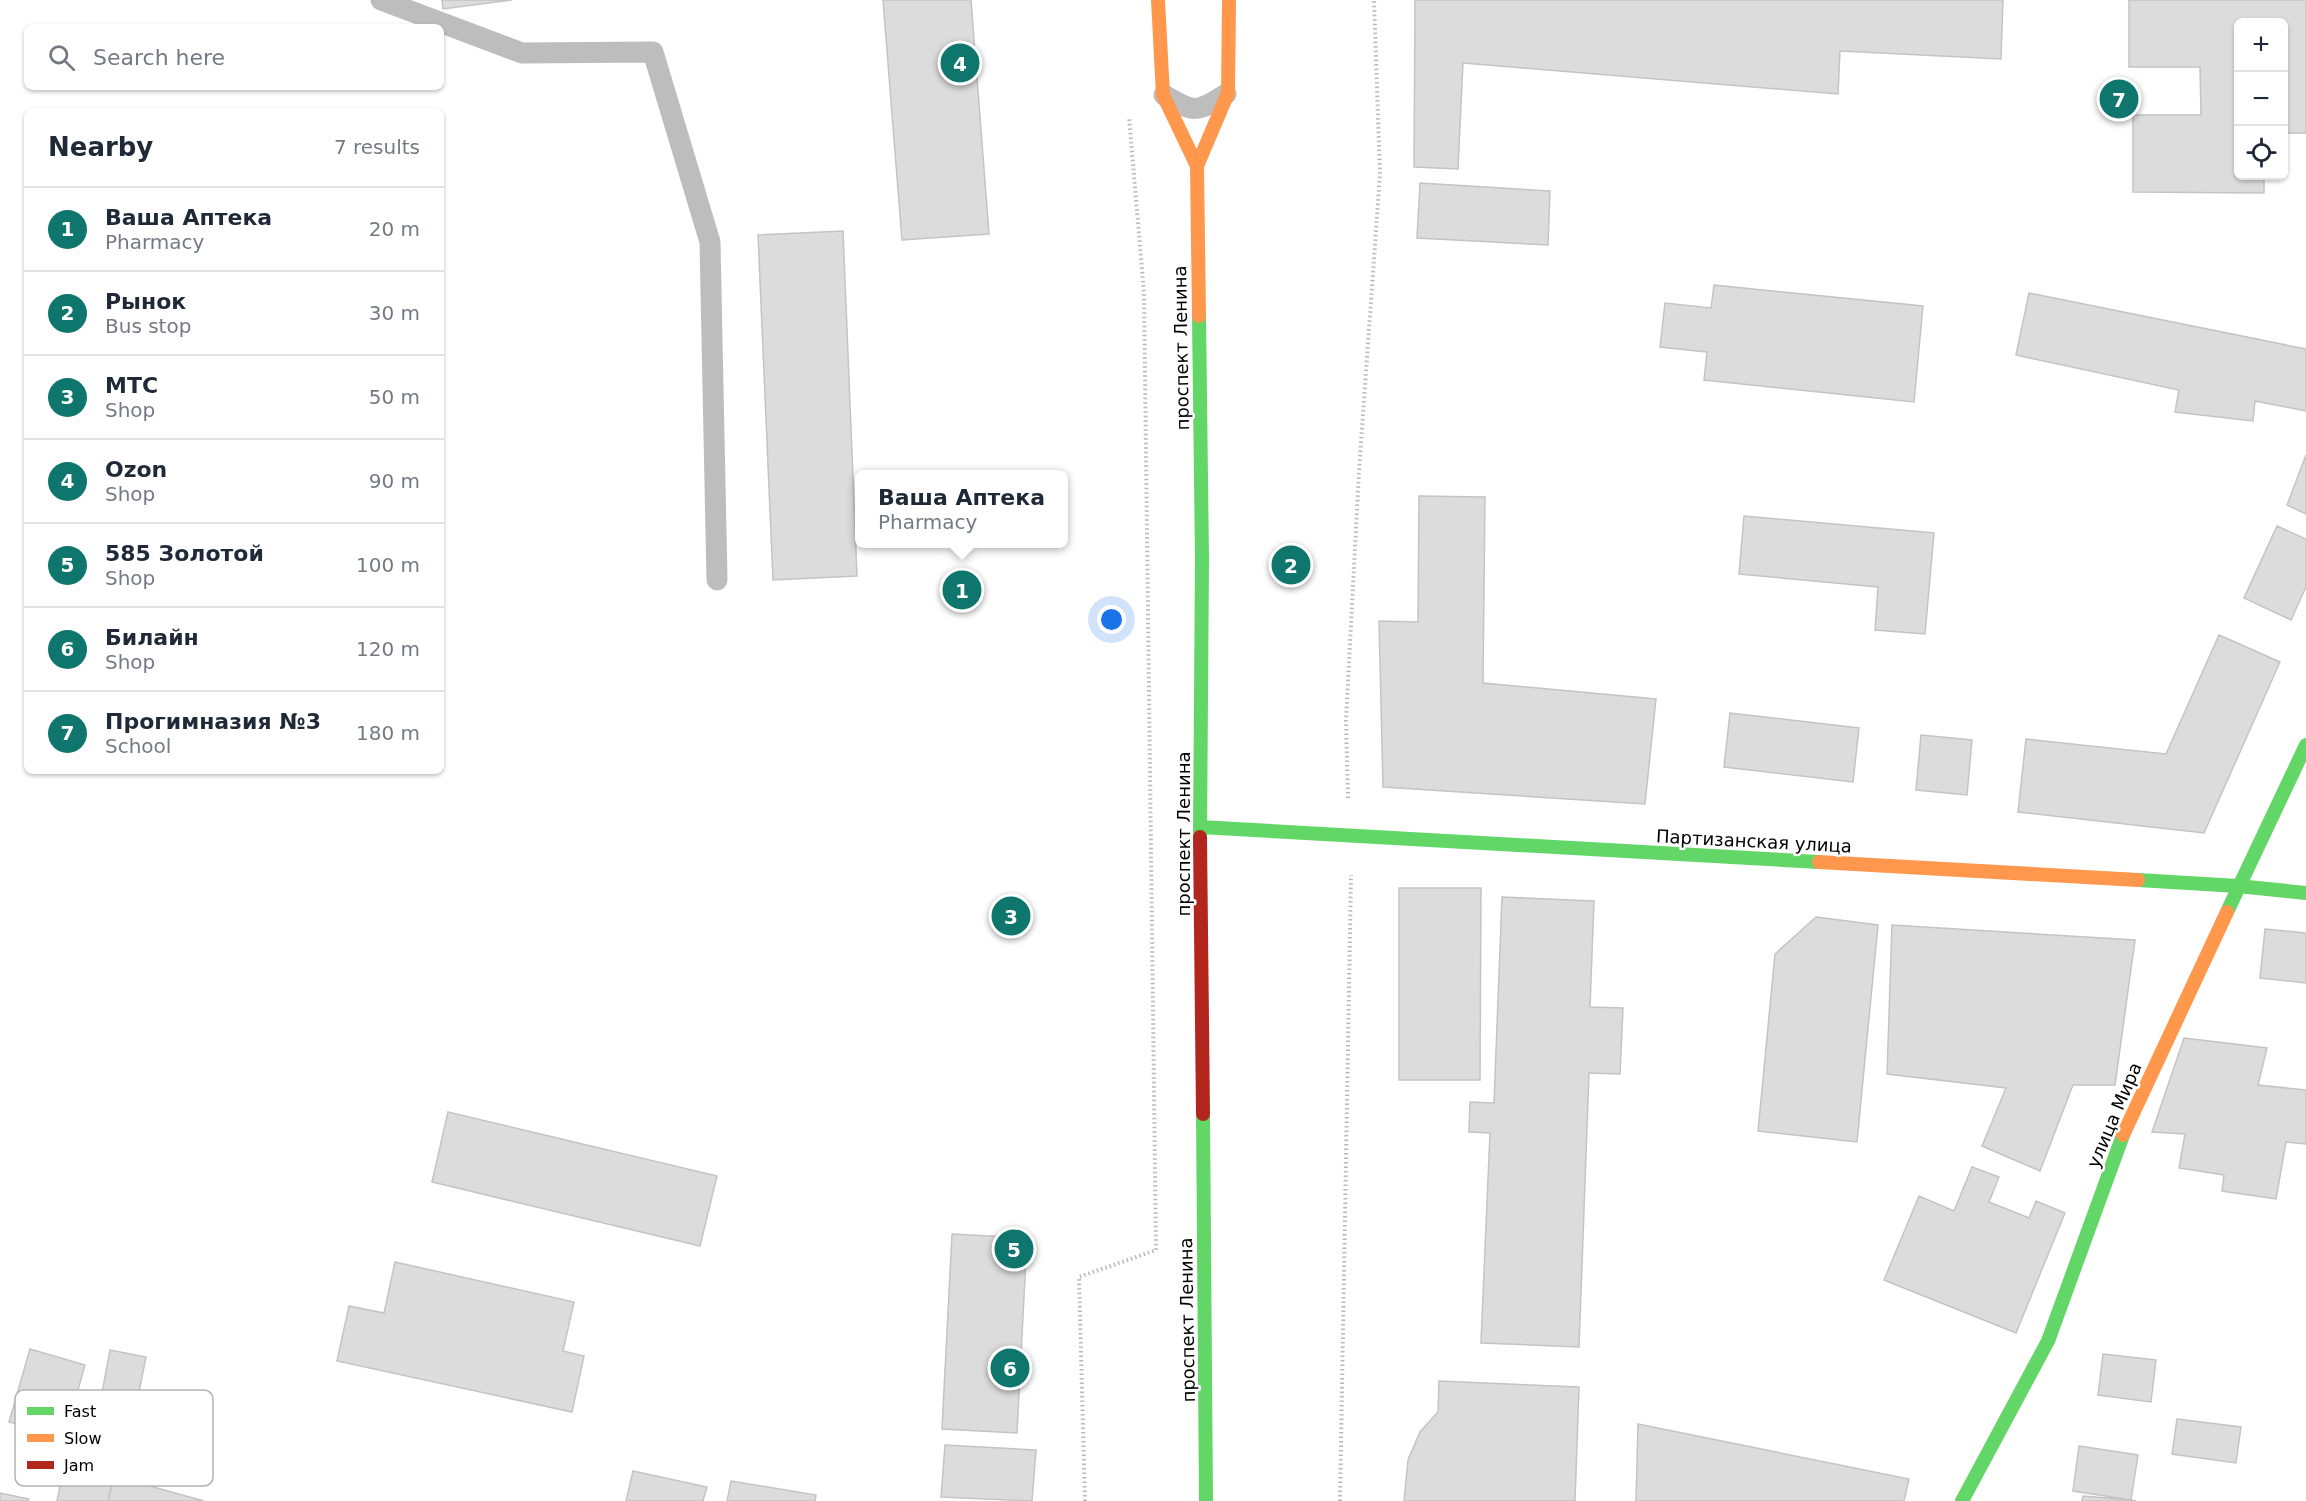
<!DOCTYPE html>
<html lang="en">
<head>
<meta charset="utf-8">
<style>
	:root { --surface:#fff; --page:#f2f2f3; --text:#1f2937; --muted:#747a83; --line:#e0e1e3; --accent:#0f766e }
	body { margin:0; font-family:"DejaVu Sans",sans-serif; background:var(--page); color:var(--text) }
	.controls { position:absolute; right:18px; top:18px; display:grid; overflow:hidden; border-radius:9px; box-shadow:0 2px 4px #0004 }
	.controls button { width:54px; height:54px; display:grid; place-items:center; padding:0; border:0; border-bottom:2px solid var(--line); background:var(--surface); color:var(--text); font:30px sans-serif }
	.you { position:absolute; left:1112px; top:620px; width:21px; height:21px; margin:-15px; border:4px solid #fff; border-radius:50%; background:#1a73e8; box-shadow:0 0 0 9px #1a73e833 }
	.badge { display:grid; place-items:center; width:39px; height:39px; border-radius:50%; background:var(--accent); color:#fff; font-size:20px; font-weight:700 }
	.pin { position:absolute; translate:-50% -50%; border:3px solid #fff; box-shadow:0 2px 6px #0006 }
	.popup { position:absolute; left:855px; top:470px; width:213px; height:78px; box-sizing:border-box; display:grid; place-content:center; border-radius:9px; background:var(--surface); filter:drop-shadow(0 2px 4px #0005); font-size:20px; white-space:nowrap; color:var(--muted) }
	.popup b { font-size:22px; color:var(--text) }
	.popup::after { content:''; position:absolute; left:50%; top:100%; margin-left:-12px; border:12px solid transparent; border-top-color:var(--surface) }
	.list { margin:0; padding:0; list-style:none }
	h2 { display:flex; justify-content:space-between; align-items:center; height:78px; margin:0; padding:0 24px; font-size:26px }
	h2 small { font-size:20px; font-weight:400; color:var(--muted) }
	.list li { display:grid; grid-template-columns:39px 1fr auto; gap:18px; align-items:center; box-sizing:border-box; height:84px; padding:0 24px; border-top:2px solid var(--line) }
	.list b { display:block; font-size:22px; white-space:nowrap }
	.list p { margin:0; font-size:20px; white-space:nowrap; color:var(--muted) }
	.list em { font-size:20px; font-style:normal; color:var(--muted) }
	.icon { flex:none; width:33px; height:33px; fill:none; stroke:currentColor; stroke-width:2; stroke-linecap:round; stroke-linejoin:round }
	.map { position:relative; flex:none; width:2306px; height:1501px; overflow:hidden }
	.search { position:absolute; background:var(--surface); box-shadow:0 2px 4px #0004; left:24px; top:24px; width:420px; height:66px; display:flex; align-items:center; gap:15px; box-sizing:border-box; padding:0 21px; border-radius:9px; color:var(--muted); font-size:22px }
	.panel { position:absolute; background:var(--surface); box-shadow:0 2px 4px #0004; left:24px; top:108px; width:420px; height:666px; border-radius:9px }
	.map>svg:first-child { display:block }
</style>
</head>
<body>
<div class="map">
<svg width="2306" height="1501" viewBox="0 0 2306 1501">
	<rect width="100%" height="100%" fill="#fff"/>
	<path fill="#dcdcdc" stroke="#c4c4c4" stroke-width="1.5" d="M442,0H512L443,9Z
		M883,0H971L989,234L902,240Z
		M1415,0H2003L2001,59L1840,51L1838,94L1463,63L1458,169L1414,167Z
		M2129,0H2306V133H2284V22H2238V176H2264V193L2133,192V115H2201L2200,67H2129Z
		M1420,183L1550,191L1548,245L1417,238Z
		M843,231L857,576L773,580L758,235Z
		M1714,285L1923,306L1914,402L1704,380L1707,352L1660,347L1665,303L1711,308Z
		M2029,293L2306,349V411L2255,401L2253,421L2175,412L2179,390L2016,355Z
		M2306,455V514L2287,505Z
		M1419,496L1485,497L1483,683L1656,699L1645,804L1383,787L1379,621L1418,622Z
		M1744,516L1934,533L1925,634L1875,630L1878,587L1739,574Z
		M2277,526L2306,539V587L2291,620L2244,598Z
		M2219,635L2280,662L2204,833L2018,812L2026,739L2166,754Z
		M1730,713L1859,728L1853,782L1724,767Z
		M1921,735L1972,740L1967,795L1916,790Z
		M1399,888H1481L1480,1080H1399Z
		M1502,897L1594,901L1590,1007L1623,1008L1620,1074L1589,1073L1579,1347L1481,1343L1490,1133L1469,1132L1470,1102L1494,1103Z
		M1816,917L1878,925L1857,1142L1758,1131L1775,954Z
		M1892,925L2135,940L2115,1085H2073L2040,1171L1982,1146L2006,1088L1887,1074Z
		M2265,929L2306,933V983L2260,978Z
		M2184,1038L2267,1048L2258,1085L2306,1090V1144L2286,1142L2276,1199L2222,1191L2224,1175L2179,1168L2185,1134L2152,1132Z
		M448,1112L717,1176L700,1246L432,1182Z
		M1972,1167L1999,1177L1989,1202L2029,1218L2036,1201L2065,1213L2016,1333L1884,1280L1919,1196L1954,1211Z
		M952,1234L1027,1238L1017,1433L942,1429Z
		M395,1262L574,1302L563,1351L584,1356L572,1412L337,1361L349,1306L384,1313Z
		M30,1349L85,1365L59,1457L23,1447L28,1427L9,1422Z
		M110,1350L146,1357L134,1417L99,1409Z
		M2103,1354L2156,1360L2151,1402L2098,1395Z
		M1439,1381L1579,1387L1575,1501H1404L1408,1460L1420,1432L1438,1412Z
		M2177,1419L2241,1427L2236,1463L2172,1454Z
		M1638,1424L1909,1479L1904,1501H1636Z
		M945,1445L1036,1450L1032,1501L941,1497Z
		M2079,1446L2138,1455L2131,1500L2073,1491Z
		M64,1465L114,1476L108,1501H57Z
		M633,1471L707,1487L703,1501H626Z
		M114,1476L204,1501H108Z
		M731,1481L816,1495L815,1501H727Z
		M0,1493L29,1499L28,1501H0Z
		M2083,1496L2131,1500L2136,1501H2082Z"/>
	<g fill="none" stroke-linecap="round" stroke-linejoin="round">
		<path stroke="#b8b8b8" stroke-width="4" stroke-dasharray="1.5 3" stroke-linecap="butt" d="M1348,798L1346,721L1359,471L1380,174L1374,0
			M1085,1501L1079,1277L1156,1250L1144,293L1129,117
			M1340,1501L1351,875"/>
		<path stroke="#bdbdbd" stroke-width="21" d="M381,0L522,53L653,52L710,242L717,580
			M1164,95C1194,113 1197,113 1226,94"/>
		<path stroke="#63d668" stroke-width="14" d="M1199,316L1202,559L1200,837
			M1200,827L1819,862
			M2138,880L2238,886L2306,893
			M2227,912L2306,745
			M1203,1114L1206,1501
			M1962,1501L2048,1341L2123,1135"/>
		<path stroke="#ff974d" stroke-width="14" d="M1158,0L1163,95L1197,166
			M1199,316L1197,166L1228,93L1229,0
			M1819,862L2138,880
			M2123,1135L2227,912"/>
		<path stroke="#b3261e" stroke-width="14" d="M1200,837L1203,1114"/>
	</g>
	<g text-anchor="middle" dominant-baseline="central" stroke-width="5" stroke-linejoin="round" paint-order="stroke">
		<g font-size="18" fill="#000" stroke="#fff">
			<text transform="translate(1181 348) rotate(-91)">проспект Ленина</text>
			<text transform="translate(1183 834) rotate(-90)">проспект Ленина</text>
			<text transform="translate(1754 841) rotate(3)">Партизанская улица</text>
			<text transform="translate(2114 1115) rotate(-67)">улица Мира</text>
			<text transform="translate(1187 1320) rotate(-91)">проспект Ленина</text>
		</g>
	</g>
	<rect x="15" y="1390" width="198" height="96" rx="9" fill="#fff" stroke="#b2b2b2" stroke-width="1.5"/>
	<rect x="27" y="1407" width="27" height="8" fill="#63d668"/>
	<rect x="27" y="1434" width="27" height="8" fill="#ff974d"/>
	<rect x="27" y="1461" width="27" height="8" fill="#b3261e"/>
	<g font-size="16" fill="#000">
		<text x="64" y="1417">Fast</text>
		<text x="64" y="1444">Slow</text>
		<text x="64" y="1471">Jam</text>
	</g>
</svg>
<div class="controls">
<button>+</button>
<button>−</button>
<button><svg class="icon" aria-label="locate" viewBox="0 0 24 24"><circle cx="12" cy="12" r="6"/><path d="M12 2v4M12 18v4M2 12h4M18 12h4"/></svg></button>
</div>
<div class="you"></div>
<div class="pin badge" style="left:962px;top:590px">1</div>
<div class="popup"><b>Ваша Аптека</b>Pharmacy</div>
<div class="pin badge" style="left:1291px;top:565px">2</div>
<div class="pin badge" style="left:1011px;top:916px">3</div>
<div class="pin badge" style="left:960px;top:63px">4</div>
<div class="pin badge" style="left:1014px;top:1249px">5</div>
<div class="pin badge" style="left:1010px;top:1368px">6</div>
<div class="pin badge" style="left:2119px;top:99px">7</div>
<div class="search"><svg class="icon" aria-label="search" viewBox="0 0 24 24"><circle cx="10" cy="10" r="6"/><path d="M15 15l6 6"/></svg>Search here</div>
<section class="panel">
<h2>Nearby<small>7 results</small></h2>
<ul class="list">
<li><span class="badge">1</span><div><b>Ваша Аптека</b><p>Pharmacy</p></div><em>20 m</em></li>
<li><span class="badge">2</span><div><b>Рынок</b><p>Bus stop</p></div><em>30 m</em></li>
<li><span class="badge">3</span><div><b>МТС</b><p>Shop</p></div><em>50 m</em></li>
<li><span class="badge">4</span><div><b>Ozon</b><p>Shop</p></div><em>90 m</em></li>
<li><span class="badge">5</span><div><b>585 Золотой</b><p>Shop</p></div><em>100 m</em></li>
<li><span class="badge">6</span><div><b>Билайн</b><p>Shop</p></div><em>120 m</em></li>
<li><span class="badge">7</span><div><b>Прогимназия №3</b><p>School</p></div><em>180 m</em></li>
</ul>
</section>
</div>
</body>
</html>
